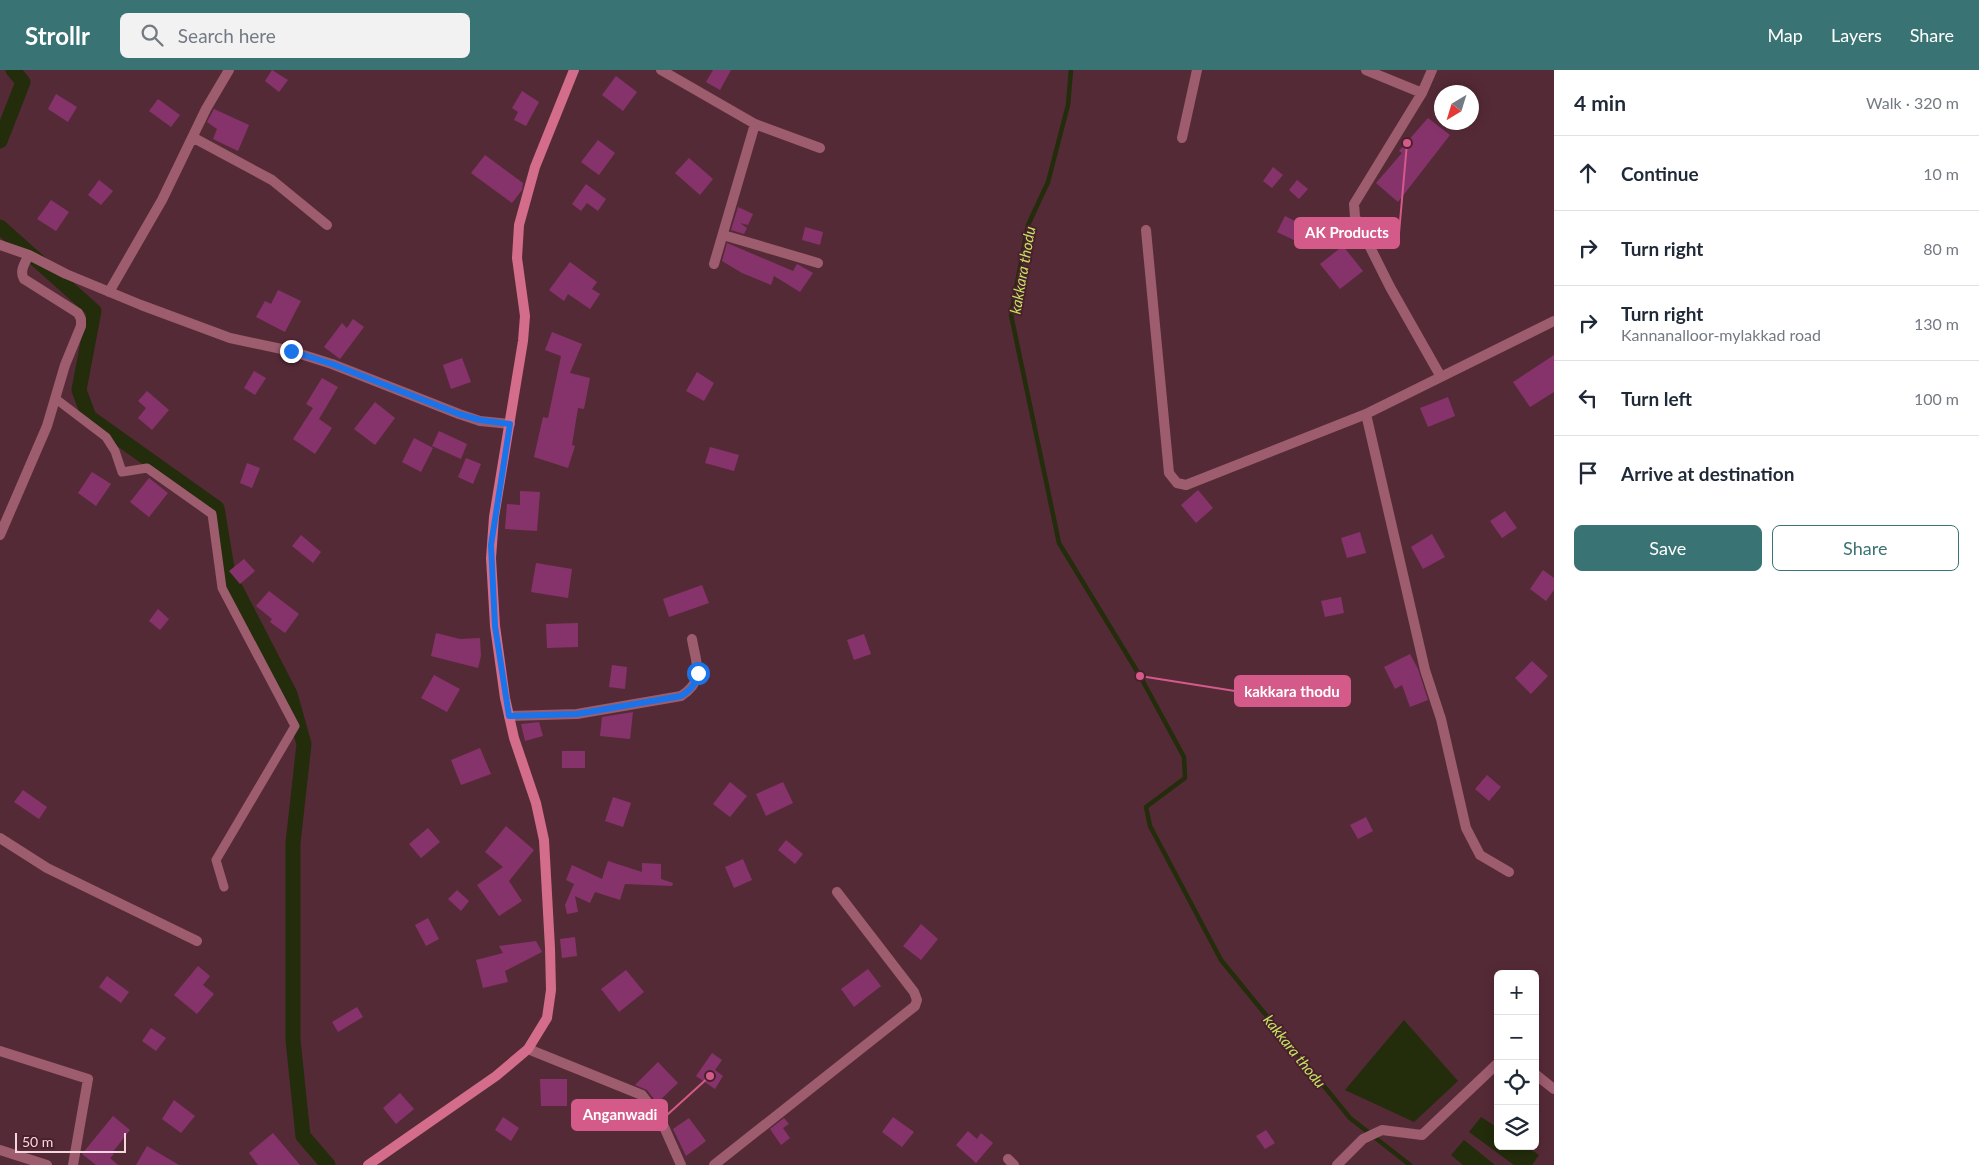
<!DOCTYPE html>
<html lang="en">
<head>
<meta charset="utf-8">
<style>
	:root { --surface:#fff; --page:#f2f2f3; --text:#1f2937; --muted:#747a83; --line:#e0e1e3; --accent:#3a7373 }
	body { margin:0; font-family:Lato,sans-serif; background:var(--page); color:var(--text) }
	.controls { position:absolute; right:15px; bottom:15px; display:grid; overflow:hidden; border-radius:8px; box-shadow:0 2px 12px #0003 }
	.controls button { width:45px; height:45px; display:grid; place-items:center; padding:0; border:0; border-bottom:1px solid var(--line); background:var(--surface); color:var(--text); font:25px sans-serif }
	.compass { position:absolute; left:1434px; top:15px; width:45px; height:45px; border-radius:50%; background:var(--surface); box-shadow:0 2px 12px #0003; rotate:218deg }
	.scale { position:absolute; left:15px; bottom:12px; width:111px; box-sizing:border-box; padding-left:5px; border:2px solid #f4d7de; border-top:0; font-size:14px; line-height:18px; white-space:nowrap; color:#f4d7de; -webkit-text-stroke:4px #4a202c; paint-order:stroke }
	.stop { position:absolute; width:15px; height:15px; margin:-11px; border:4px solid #1a73e8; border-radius:50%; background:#fff }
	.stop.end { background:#1a73e8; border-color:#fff; box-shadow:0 1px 5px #0008 }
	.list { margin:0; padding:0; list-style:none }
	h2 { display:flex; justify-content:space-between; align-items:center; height:65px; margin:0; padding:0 20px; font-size:21px }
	h2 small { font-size:16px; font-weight:400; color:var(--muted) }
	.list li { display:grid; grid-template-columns:32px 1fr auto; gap:15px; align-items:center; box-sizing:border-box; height:75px; padding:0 20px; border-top:1px solid var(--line) }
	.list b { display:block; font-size:19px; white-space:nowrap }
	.list p { margin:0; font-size:16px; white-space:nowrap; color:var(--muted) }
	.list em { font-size:16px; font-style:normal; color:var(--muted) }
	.actions { display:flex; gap:10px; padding:15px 20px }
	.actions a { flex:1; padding:11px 0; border:1px solid var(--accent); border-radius:8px; text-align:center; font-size:18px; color:var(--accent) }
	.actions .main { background:var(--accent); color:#fff }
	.icon { flex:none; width:28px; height:28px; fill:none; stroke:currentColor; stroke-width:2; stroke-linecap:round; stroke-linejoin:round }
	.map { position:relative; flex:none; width:1554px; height:1095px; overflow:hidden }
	header { display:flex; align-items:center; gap:30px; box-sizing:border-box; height:70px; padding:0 25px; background:var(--accent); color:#fff }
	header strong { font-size:24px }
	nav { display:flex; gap:28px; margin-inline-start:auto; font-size:18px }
	.search { width:350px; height:45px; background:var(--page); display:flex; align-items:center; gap:12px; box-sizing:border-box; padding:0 18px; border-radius:8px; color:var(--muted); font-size:19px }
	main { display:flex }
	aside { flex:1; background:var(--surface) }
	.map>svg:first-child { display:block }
</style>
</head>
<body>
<header>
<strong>Strollr</strong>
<div class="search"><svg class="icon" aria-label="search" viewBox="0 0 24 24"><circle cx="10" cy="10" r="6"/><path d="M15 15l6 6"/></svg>Search here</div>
<nav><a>Map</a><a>Layers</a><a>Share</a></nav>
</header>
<main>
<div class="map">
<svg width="1554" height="1095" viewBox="0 0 1554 1095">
	<rect width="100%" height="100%" fill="#552a37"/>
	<path fill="#232c0b" d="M1404,950L1458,1011L1414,1052L1345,1020Z
		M1481,1047L1498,1058V1076H1526L1539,1085L1532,1095H1514L1469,1062Z
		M1464,1070L1495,1095H1463L1451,1085Z"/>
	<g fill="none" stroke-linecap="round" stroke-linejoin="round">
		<path stroke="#232c0b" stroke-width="4.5" d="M1071,0L1068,35L1048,112L1028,155L1011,245L1059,473L1140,606L1184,687L1185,708L1146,737L1150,756L1221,890L1350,1048L1410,1095"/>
		<path stroke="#232c0b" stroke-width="15" d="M0,71L23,12L13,0
			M0,157L94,241L79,320L89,347L217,438L228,504L290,624L304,674L293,773V970L303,1066L328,1095"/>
	</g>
	<path fill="#87336b" d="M272,0L288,10L279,22L265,11Z
		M713,0H731L720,20L706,12Z
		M616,6L637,22L623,41L602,25Z
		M522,21L539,32L526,56L514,50L518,42L512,38Z
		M56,24L77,37L68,52L48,39Z
		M158,29L180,45L171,57L149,41Z
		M214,39L249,55L238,81L213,69L217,59L207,52Z
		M1428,48L1450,65L1398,132L1376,113L1402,83L1399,81Z
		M598,70L615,83L599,105L581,92Z
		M485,85L523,113L522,120L512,133L471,103Z
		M689,88L713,109L700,125L675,103Z
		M1273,97L1283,105L1272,118L1263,111Z
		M99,110L113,121L101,135L88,125Z
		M1297,110L1308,119L1299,129L1289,120Z
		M586,114L606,129L598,141L587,133L581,141L572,134Z
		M51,130L69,142L56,161L37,149Z
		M738,137L753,144L748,155L740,153L747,158L744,164L731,160Z
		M1285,146L1305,156L1298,172L1277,162Z
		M805,157L823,162L820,175L802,170Z
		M727,173L793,201L797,194L813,203L800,222L774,206L771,215L742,203L722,191Z
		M1343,176L1363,201L1340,219L1320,194Z
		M570,192L597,212L592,219L600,224L590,239L568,224L564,231L549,220Z
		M278,220L301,231L285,262L256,247L265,231L271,234Z
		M353,249L364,257L340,289L324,277L342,253L347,258Z
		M552,262L582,274L570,303L590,308L584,339L578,338L572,375L575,376L568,398L534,387L543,347L548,348L561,286L545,280Z
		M1554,285V322L1530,337L1513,312Z
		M462,288L471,312L451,319L443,295Z
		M254,301L266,308L255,325L244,318Z
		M697,302L714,313L704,331L686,321Z
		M322,308L338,317L319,349L332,358L315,384L293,369L313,338L306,334Z
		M147,321L169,340L152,360L138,348L146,338L138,331Z
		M1448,327L1455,346L1428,357L1420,338Z
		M375,332L395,348L375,375L354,359Z
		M439,361L467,374L461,389L432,376Z
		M414,368L433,378L421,402L402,392Z
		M710,377L739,385L734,401L705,393Z
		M466,388L481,394L473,414L458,407Z
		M247,393L260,398L252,418L240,413Z
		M92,402L111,414L96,436L78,423Z
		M149,408L168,423L149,447L130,432Z
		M1198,420L1213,438L1196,453L1181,435Z
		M520,421L540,422L537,461L505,459L507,434L520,435Z
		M1505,441L1517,458L1502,468L1490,451Z
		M1360,462L1366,483L1347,488L1341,468Z
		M1432,464L1445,487L1423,499L1411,477Z
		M301,465L321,482L313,493L292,476Z
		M244,489L255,501L240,514L229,501Z
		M536,493L572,499L568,528L531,522Z
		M1543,500L1554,508V520L1546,531L1530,519Z
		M702,515L709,533L669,547L663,529Z
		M269,521L299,544L285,563L270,552L272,549L256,536Z
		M1341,527L1344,543L1325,547L1321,531Z
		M158,539L169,549L160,560L149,551Z
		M578,553V577L547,578L546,554Z
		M436,563L460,569L480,568L481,586L478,598L431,586Z
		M864,564L871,584L854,590L847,570Z
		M1410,584L1418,599L1428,630L1410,637L1402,615L1395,619L1384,597Z
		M1532,591L1548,606L1531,624L1515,608Z
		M612,595L627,597L625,619L609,617Z
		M434,605L460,619L447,642L421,628Z
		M633,642L630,669L600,666L602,647Z
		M539,652L543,666L525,671L521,654Z
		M480,678L491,704L461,715L451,690Z
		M562,681H585V698H562Z
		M1487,705L1501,717L1489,731L1475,719Z
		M730,712L747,726L730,747L713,734Z
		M783,712L793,733L766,746L756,724Z
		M23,720L47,737L39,749L14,732Z
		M613,727L631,733L623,757L605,751Z
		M1366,747L1373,761L1358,769L1350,755Z
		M506,756L534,780L509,811L522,831L499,846L477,815L503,797L485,782Z
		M428,758L440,772L421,788L409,774Z
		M786,770L803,784L795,794L778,780Z
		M743,789L752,810L734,818L725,797Z
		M608,791L642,802V793L661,794V809L673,813L672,816L625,814L620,830L595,822L590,833L575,826L578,842L567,844L565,835L574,814L566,810L572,795L602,809Z
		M457,820L469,831L461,841L448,829Z
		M428,848L439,869L426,876L415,855Z
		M921,854L938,869L921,890L903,876Z
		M575,867L577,886L562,888L560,869Z
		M536,871L542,882L505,901L508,912L483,918L476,890L503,883L499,876Z
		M198,896L210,906L203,915L214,924L197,944L174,925Z
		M868,899L881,916L854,937L841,919Z
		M626,900L644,922L619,942L601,919Z
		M107,906L129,922L121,933L99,917Z
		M357,937L363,947L338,962L332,952Z
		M151,958L166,968L156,981L142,971Z
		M712,983L722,990L715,1000L723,1006L715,1019L696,1006Z
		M658,992L678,1013L657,1033L647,1020L635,1015Z
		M540,1009H567V1036H541Z
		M400,1023L414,1039L396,1054L383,1038Z
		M174,1030L195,1046L181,1063L162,1049Z
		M113,1046L130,1060L112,1083L114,1084L110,1088L118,1095H96L82,1084Z
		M503,1047L519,1058L511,1071L495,1060Z
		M893,1047L914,1062L902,1077L882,1062Z
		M689,1048L706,1071L686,1086L673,1059Z
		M784,1048L789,1054L783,1058L790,1068L781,1075L770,1059Z
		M1266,1060L1275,1073L1265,1079L1256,1066Z
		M968,1061L977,1069L981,1063L993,1073L976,1093L956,1075Z
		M273,1063L300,1095H258L249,1083Z
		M147,1076L179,1095H136Z"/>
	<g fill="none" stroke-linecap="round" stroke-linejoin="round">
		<path stroke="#9d5d6e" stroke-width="9" d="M56,329L106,367L115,381L122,402L147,398L212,444L222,518L295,656L216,790L224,817"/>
		<path stroke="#9d5d6e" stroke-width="10" d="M661,0L755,54L820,78
			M1366,0L1422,23
			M1432,0L1422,23L1354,134L1355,147L1390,217L1441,307
			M194,68L272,110L327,155
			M1182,68L1197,0
			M1146,160L1169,403L1177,413L1186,415L1366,344L1554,251
			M723,165L818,193
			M0,175L29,185L66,204L141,235L230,268L291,281L332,294L459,344L480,351L510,354
			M714,194L755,54
			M109,222L162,130L206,39L229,0
			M1366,344L1425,600L1441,649L1466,758L1480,785L1509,802
			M0,465L47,356L65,295L81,256V249L78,243L24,209C19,201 25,193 29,185
			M509,646L577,644L681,626C706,610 696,594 692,569
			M0,768L47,798L197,871
			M0,981L88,1009L73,1095
			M1535,1004L1554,1019
			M0,1080L47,1095
			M1008,1089L1014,1095
			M714,1095L915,936L917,930L914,922L837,822
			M1337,1095L1363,1069L1382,1060L1422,1065L1498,993"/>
		<path stroke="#9d5d6e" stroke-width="10" d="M528,979L642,1025L661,1050L681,1095"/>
		<path stroke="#d36d8b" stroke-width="10" d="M368,1095L496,1006L528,979L547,948L551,920L550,878L544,770L536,733L514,668L505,628L495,556L491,488L494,447L523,271L525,246L517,188L519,155L535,97L574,0"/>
	</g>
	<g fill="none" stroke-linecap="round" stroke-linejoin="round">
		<path stroke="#1a73e8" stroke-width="6" d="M291,281L332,294L459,344L480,350L510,354L491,475L495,556L509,646L577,644L681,626C690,620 696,615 698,603"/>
	</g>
	<g text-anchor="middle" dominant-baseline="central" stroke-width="4" stroke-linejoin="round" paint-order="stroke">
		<g font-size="15" font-style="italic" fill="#c3e662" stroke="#4a202c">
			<text transform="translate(1022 200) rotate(-80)">kakkara thodu</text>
			<text transform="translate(1295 981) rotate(51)">kakkara thodu</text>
		</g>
	</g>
	<path fill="none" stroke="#d45b89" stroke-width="2" d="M1407 73L1399 163M1140 606L1235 621M710 1006L667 1045"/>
	<g fill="#d45b89" stroke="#4a202c" stroke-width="2">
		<circle cx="1407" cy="73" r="5"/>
		<circle cx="1140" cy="606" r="5"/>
		<circle cx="710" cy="1006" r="5"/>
	</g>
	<g fill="#d45b89" stroke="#d45b89" stroke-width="2">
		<rect x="1295" y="148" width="104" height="30" rx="5"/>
		<rect x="1235" y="606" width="115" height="30" rx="5"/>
		<rect x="572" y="1030" width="95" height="30" rx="5"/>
	</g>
	<g font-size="15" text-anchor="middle" font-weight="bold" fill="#fff">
		<text x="1347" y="168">AK Products</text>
		<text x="1292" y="627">kakkara thodu</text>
		<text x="620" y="1050">Anganwadi</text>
	</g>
</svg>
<div class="controls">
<button>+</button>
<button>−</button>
<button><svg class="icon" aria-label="locate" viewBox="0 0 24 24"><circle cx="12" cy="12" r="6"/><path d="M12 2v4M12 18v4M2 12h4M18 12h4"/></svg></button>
<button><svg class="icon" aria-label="layers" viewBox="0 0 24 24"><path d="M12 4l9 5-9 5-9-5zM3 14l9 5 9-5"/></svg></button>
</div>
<svg class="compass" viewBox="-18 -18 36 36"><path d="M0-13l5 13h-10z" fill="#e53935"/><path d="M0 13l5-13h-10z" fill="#747a83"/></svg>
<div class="scale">50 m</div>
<div class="stop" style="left:698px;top:603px"></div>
<div class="stop end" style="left:291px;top:281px"></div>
</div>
<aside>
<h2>4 min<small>Walk · 320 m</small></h2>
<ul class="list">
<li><svg class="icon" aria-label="ahead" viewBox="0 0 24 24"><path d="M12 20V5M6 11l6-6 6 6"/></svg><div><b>Continue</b></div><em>10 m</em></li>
<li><svg class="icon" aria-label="right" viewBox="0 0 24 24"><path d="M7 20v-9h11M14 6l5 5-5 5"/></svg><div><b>Turn right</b></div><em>80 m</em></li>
<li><svg class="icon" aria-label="right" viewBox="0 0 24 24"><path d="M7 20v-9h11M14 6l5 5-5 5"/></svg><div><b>Turn right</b><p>Kannanalloor-mylakkad road</p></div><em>130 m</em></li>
<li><svg class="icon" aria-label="left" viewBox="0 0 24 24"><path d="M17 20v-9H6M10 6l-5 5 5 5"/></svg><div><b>Turn left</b></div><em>100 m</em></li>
<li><svg class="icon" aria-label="arrive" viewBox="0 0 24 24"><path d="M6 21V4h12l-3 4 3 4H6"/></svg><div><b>Arrive at destination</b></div></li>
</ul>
<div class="actions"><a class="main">Save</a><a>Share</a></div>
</aside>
</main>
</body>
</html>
